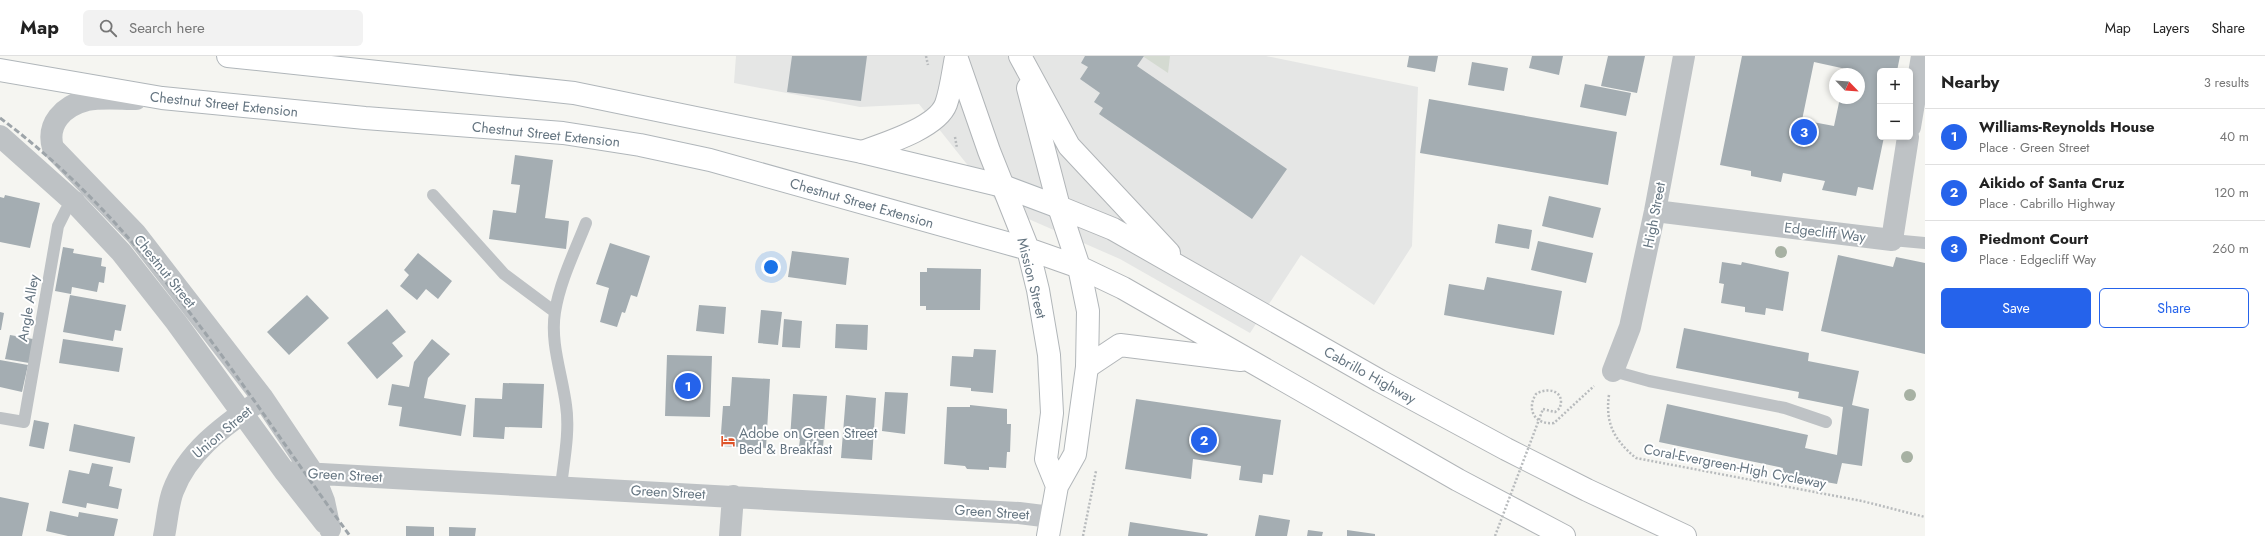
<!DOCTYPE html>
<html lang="en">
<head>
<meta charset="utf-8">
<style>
	:root { --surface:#fff; --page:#f2f2f2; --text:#222; --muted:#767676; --line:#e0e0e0; --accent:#2563eb }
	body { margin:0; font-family:Jost,sans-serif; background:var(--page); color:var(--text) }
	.controls { position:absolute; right:12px; top:12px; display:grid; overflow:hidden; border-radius:6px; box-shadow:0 2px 6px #0003 }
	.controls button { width:36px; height:36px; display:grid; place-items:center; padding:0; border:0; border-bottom:1px solid var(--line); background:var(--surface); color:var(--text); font:20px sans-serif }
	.compass { position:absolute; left:1829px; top:12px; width:36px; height:36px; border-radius:50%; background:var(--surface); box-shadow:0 2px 6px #0003; rotate:115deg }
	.you { position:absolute; left:771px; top:211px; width:14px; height:14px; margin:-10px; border:3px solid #fff; border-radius:50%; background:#1a73e8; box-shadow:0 0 0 6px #1a73e833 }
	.badge { display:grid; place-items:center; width:26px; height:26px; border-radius:50%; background:var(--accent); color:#fff; font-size:13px; font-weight:700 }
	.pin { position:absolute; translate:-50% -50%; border:2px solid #fff; box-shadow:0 1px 4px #0006 }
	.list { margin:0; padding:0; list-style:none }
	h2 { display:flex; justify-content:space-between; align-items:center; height:52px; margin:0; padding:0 16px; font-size:17px }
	h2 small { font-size:13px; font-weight:400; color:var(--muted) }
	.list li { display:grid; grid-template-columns:26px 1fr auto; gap:12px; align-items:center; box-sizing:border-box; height:56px; padding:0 16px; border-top:1px solid var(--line) }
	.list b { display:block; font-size:15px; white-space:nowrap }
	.list p { margin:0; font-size:13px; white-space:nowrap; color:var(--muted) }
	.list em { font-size:13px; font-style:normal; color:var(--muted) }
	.actions { display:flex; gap:8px; padding:12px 16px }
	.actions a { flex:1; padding:9px 0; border:1px solid var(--accent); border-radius:6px; text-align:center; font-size:14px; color:var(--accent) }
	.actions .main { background:var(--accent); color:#fff }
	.icon { flex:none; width:22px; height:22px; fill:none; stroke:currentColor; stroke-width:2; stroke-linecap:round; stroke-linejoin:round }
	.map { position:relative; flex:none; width:1925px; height:480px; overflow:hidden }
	header { display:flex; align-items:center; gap:24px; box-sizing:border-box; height:56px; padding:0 20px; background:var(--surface); border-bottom:1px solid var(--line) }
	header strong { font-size:19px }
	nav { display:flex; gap:22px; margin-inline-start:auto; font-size:14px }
	.search { width:280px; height:36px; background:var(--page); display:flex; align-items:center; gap:10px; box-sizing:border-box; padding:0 14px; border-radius:6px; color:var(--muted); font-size:15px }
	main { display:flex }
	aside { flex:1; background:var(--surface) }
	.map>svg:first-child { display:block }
</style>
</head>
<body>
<header>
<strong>Map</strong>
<div class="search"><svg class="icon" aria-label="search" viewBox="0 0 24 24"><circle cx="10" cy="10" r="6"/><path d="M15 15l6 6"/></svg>Search here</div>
<nav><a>Map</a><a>Layers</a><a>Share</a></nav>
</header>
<main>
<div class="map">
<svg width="1925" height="480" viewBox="0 0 1925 480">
	<rect width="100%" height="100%" fill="#f5f5f1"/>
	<path fill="#e5e6e5" d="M736,0H1266L1418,31L1412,190L1374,249L1301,199L1250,277L1120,203L1001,151L919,48L860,51L734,27Z"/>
	<path fill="#d4dad1" d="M1170,0L1168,17L1144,1V0Z"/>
	<path fill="#a4adb2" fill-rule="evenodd" d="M792,0H867L861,45L787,36Z
		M1085,0H1144L1137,10L1287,113L1252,163L1099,58L1103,52L1094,46L1100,37L1080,23L1088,11L1081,7Z
		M1409,0H1438L1435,16L1407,11Z
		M1532,0H1563L1559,19L1529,12Z
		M1608,0H1645L1637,37L1601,30Z
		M1742,0H1900L1897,15H1880V81H1884L1873,134L1858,131L1856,140L1822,134L1825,125L1783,117L1781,126L1751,120V115L1720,109ZM1814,6L1846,13L1845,18H1859V42H1840L1834,70L1802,64Z
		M1472,6L1508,12L1504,35L1468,29Z
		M1585,28L1631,37L1626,60L1580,51Z
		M1429,43L1617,76L1608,129L1420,97Z
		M515,99L553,104L545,162L569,165L566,193L489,183L493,154L516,157L520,129L511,128Z
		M5,139L40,147L30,192L0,186V141L4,142Z
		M1549,140L1601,152L1593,182L1542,170Z
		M1498,168L1532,174L1529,193L1495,187Z
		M1538,185L1593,197L1586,227L1531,214Z
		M610,187L650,200L637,241L631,239L625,257L622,256L617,271L600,266L609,232L596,228Z
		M63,191L74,193L73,197L102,202L101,210L106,211L104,227L99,226L97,236L72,231L71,238L55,235Z
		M792,195L849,202L846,229L788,221Z
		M418,197L452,225L438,243L426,233L417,244L400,230L409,219L404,214Z
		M1838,199L1893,211L1896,201L1925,207V298L1821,275Z
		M1722,206L1741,209L1742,206L1789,216L1783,255L1766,252L1765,259L1745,256V251L1721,247L1724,228L1719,227Z
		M927,212L981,213L980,254H926V250H920V216H927Z
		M1487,221L1562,235L1554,279L1444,259L1449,228L1484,234Z
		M70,239L126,249L121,275L115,274L113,285L63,276Z
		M307,239L329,262L289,299L267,276Z
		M699,249L726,251L724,278L696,275Z
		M387,253L406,276L392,287L403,300L377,323L347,287Z
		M761,254L782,256L778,289L758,287Z
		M0,256L4,257L1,274H0Z
		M784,263L802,265L800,292L782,291Z
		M836,268L868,269L867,294L835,292Z
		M1684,272L1809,297L1808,305L1859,315L1852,349L1869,353L1862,410L1842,407L1837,428L1781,418L1783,412L1659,386L1667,348L1808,379L1805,392L1837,399L1843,351L1798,342L1799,336L1676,312Z
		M10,279L33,283L29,307L5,303Z
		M63,283L123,292L119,316L59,307Z
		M432,283L450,298L428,322L424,342L466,349L461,380L399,370L402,351L388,349L392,328L409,331L414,306Z
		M974,293L996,294L993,337L971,335V332L950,330L952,300L973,301Z
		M667,299L712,300L710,361L665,360Z
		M0,304L28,309L22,336L0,331Z
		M732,321L770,323L766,392L720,390L723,350H730Z
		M503,327L544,328L542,372L505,371L504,383L473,381L475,342L502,343Z
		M885,336L908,337L905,378L882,375Z
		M793,338L827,340L823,392L799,391L800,383H790Z
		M846,339L876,342L872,404L841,402Z
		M1136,343L1281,364L1273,419L1263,418L1262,427L1239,424L1241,410L1193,403L1191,423L1125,413Z
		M970,349L1007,353V368H1011L1010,396H1007L1006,412L989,411V414L967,413L965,410L944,408L947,351H970Z
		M34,364L49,367L44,393L29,390Z
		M74,368L135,381L130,407L69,395Z
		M92,407L113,411L109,430L122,433L118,453L87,447L86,452L62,447L69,414L89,418Z
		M0,441L29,447L22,480H0Z
		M50,455L78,461L79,456L118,463L114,480H68L46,475Z
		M1259,459L1290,464L1287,480H1255Z
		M1130,466L1208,478L1207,480H1128Z
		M406,470L434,471V480H406Z
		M449,471L476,472L475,480H449Z
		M1308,474L1323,476L1322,480H1307Z
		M1347,474L1375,478V480H1347Z"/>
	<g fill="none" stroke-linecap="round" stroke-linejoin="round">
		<defs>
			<path id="secondary" d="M228,0L574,37L862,96L1003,130L1059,151
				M0,14L162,42L365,62L563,77L640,89L710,104L1028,193"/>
			<path id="primary" d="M1028,193L1038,234L1049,299L1052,357L1046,403L1057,430
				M1048,480L1057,430L1075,398L1087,311L1088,255L1079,211"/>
			<path id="trunk" d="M956,0L989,95L1028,193L1079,211L1123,232L1458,424L1564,480
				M1020,0L1069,90L1169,197
				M1028,32L1059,151L1079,211
				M862,96C884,88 937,72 946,48C951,34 953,16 956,1
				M1059,151L1113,173L1380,325L1506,393L1587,434L1685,480
				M1087,311L1120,289L1241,304"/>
		</defs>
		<use href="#secondary" stroke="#b0b6ba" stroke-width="24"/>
		<use href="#primary" stroke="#b1b6b9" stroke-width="24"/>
		<use href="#trunk" stroke="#b1b5b8" stroke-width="24"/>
		<path stroke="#b8bbbd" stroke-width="2.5" stroke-dasharray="2 2" stroke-linecap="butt" d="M926,0L928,9
			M955,81L957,92
			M1609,339C1605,367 1614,384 1636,402L1862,445L1925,461
			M1543,353L1555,356L1560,352L1561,346C1561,333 1545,332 1536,338C1526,354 1535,369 1554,367L1594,330
			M1083,480L1096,415"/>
		<path stroke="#bec2c5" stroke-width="12" d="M433,139L504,218L555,256
			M1892,184L1925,187
			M1613,315L1649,325L1785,352L1826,366
			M0,362L24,366L58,170L66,154L78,142
			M561,430C564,404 570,375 566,349C562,318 550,287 555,256C560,225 575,195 586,167"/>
		<path stroke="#bec2c5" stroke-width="22" d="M136,43C121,43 102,41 87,44C63,50 46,68 53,92L136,178L262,341L313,417L324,445L330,473
			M1910,71L1922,0
			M0,80L74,146L121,196L176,266L285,416L325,467
			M1655,155L1892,184L1908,81
			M1613,315L1630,271L1655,155L1684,0
			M285,416L1019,457L1051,461
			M164,480C167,466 168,448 173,435C187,397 222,371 254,349
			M730,480L733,440"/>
		<use href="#secondary" stroke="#fff" stroke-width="22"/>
		<use href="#primary" stroke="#fff" stroke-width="22"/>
		<use href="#trunk" stroke="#fff" stroke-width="22"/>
		<path stroke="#9da4a9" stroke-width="3" stroke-dasharray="6 3" stroke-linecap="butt" d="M0,62C148,172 243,334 350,480"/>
		<path stroke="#b8bbbd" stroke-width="2.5" stroke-dasharray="2 2" stroke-linecap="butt" d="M1495,480L1543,353"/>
	</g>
	<g fill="#a7b1a3">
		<circle cx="1781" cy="196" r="6"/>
		<circle cx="1910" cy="339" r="6"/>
		<circle cx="1907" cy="401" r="6"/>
	</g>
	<defs>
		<symbol id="hotel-bare" viewBox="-9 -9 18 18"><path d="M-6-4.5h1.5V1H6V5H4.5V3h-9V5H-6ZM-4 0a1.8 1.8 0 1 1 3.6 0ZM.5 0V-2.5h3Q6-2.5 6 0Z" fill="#dd542a" stroke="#fff" stroke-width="2.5" paint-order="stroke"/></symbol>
	</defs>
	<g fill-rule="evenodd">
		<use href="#hotel-bare" x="718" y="375" width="20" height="20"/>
	</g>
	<g text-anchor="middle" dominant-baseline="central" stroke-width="4" stroke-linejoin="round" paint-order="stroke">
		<g font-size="14" fill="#657581" stroke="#fff">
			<text transform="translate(224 48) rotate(6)">Chestnut Street Extension</text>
			<text transform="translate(546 78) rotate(6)">Chestnut Street Extension</text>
			<text transform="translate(862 147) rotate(16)">Chestnut Street Extension</text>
			<text transform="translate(1654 159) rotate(-79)">High Street</text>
			<text transform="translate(1825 176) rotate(7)">Edgecliff Way</text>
			<text transform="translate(165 215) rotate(51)">Chestnut Street</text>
			<text transform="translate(1032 222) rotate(76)">Mission Street</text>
			<text transform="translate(28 252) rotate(-80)">Angle Alley</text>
			<text transform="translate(1370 319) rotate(29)">Cabrillo Highway</text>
			<text transform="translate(222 376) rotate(-40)">Union Street</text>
			<text transform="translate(1735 410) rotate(11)">Coral-Evergreen-High Cycleway</text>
			<text transform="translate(345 419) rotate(3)">Green Street</text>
			<text transform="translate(668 436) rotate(3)">Green Street</text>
			<text transform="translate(992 456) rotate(4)">Green Street</text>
		</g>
		<g font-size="14" fill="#657581" stroke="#fff" text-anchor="start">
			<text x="739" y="377">Adobe on Green Street<tspan x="739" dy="16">Bed &amp; Breakfast</tspan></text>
		</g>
	</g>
</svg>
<div class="controls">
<button>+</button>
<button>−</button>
</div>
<svg class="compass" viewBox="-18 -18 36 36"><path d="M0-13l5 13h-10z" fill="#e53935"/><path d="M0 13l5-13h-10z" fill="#767676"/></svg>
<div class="you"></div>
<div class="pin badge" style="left:688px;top:330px">1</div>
<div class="pin badge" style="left:1204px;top:384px">2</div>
<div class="pin badge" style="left:1804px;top:76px">3</div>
</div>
<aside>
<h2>Nearby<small>3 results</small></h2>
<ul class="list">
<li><span class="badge">1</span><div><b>Williams-Reynolds House</b><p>Place · Green Street</p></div><em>40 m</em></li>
<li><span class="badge">2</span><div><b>Aikido of Santa Cruz</b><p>Place · Cabrillo Highway</p></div><em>120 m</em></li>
<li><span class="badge">3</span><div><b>Piedmont Court</b><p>Place · Edgecliff Way</p></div><em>260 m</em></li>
</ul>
<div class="actions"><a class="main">Save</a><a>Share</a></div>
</aside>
</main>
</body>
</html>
